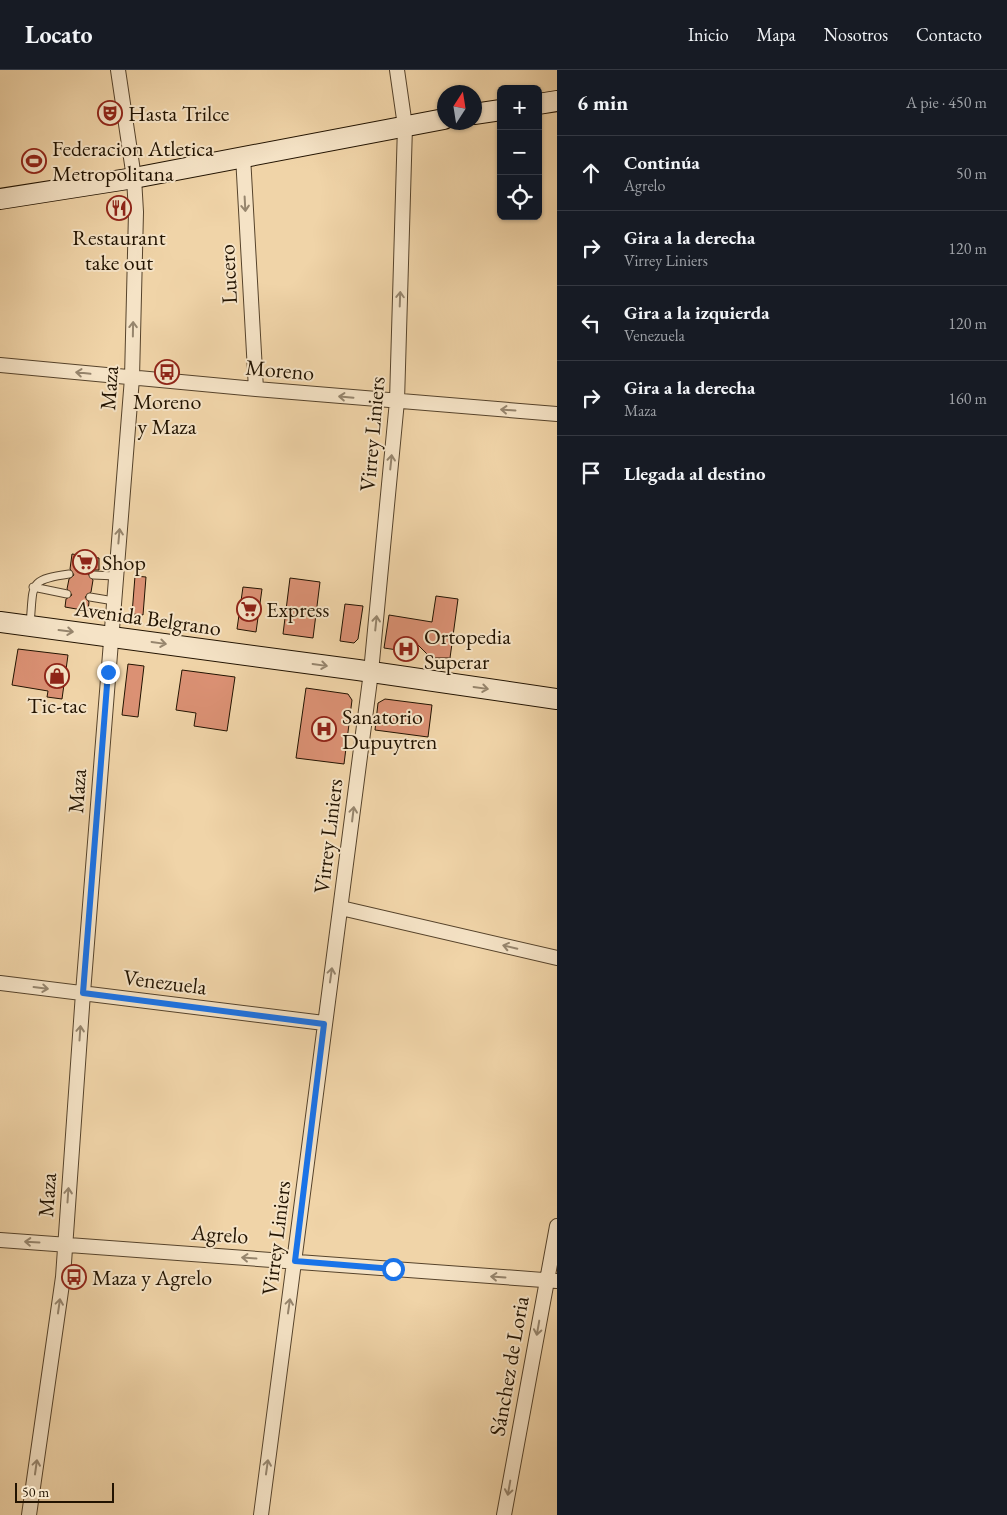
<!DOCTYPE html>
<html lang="es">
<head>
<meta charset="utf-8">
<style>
	:root { --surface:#171b24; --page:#242831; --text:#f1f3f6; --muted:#9ea1a6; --line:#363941 }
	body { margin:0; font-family:"EB Garamond",serif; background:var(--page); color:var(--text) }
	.controls { position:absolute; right:15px; top:15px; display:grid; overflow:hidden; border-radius:8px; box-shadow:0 1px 4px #0004 }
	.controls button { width:45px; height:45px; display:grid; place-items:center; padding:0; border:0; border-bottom:1px solid var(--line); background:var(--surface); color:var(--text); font:25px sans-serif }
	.compass { position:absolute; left:437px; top:15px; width:45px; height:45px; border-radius:50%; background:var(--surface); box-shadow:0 1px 4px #0004; rotate:12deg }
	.scale { position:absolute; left:15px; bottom:12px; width:99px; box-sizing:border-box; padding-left:5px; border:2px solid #221301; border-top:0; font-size:14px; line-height:18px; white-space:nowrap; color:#221301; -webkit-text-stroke:4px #f5e3c6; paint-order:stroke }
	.stop { position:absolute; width:15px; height:15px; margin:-11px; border:4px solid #1a73e8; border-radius:50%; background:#fff }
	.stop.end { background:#1a73e8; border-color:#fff; box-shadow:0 1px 5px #0008 }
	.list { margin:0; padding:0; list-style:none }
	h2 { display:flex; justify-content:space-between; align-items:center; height:65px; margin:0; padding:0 20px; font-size:21px }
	h2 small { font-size:16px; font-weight:400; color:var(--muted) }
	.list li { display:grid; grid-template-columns:32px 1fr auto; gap:15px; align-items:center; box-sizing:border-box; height:75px; padding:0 20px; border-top:1px solid var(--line) }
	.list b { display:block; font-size:19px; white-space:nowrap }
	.list p { margin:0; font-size:16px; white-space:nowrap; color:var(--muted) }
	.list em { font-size:16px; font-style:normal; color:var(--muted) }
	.icon { flex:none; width:28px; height:28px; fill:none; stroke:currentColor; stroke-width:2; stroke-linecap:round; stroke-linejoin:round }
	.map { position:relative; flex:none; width:557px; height:1445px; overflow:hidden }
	header { display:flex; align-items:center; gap:30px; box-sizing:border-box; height:70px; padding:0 25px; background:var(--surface); border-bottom:1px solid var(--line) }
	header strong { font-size:24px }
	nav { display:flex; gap:28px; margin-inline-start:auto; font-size:18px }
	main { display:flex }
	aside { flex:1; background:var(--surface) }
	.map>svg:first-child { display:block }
</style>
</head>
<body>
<header>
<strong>Locato</strong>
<nav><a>Inicio</a><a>Mapa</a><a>Nosotros</a><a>Contacto</a></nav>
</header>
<main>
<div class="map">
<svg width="557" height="1445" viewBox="0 0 557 1445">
	<rect width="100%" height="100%" fill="#f0d4a8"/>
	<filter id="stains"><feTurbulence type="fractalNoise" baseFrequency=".004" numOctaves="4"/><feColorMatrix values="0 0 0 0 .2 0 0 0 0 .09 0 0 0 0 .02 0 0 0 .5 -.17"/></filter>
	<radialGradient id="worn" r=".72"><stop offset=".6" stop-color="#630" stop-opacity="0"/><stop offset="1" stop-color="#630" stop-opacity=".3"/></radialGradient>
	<path fill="#db9174" stroke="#221301" d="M72,484L99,488V500H91L88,504L93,510L91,522L85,527L89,532L88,541L65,537L66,529L72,525L67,519L69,509L74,505L70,499Z
		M135,506L146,507L143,545L132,544Z
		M290,508L320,512L313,568L283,564Z
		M243,517L262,519L256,562L237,559Z
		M436,526L458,529L450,588H431L413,570L411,582L384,578L389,545L432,552Z
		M345,534L363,536L358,569L354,573L340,571Z
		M18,579L68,585L62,629L47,627L48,621L12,615Z
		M128,594L144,596L138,647L122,645Z
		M182,600L235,607L227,661L194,656L196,643L176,640Z
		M306,618L348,624L352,630L344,694L296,688Z
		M385,629L432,635L428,667L375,660L378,633Z"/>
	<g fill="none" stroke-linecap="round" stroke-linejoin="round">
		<defs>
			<path id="lane" d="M93,505L116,506
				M33,517L67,524
				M90,527L114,531
				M30,554C34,514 27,510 69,504"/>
			<path id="street" d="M243,86L256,319
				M0,295L256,319L557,344
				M341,838L557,888
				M0,913L324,953
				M0,1170L557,1211
				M29,1445L63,1207L83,923L132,308L136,142L134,108L118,0
				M261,1445L371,602L397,331L405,56L397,0
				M504,1445L557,1156"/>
			<path id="secondary" d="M538,34L557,31
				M474,44L501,40
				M0,129L134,108L444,49
				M0,552L358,600L557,629"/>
		</defs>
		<use href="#lane" stroke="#56432b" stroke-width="9"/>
		<use href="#street" stroke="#56432b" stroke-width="16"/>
		<use href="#secondary" stroke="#221301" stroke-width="22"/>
		<use href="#lane" stroke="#f5e3c6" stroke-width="7"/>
		<use href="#street" stroke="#f5e3c6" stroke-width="14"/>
		<use href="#secondary" stroke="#f5e3c6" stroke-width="20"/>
	</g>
	<defs><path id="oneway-shaft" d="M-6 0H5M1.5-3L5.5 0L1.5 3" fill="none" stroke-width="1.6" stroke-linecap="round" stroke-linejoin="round" transform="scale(1.25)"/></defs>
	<g stroke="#96856d">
		<use href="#oneway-shaft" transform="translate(245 134) rotate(87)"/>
		<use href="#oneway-shaft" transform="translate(400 229) rotate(-88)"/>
		<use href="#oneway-shaft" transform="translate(133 259) rotate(-89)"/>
		<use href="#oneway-shaft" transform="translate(83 303) rotate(-174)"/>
		<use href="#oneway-shaft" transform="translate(346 327) rotate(-175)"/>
		<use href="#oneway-shaft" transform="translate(508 340) rotate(-176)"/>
		<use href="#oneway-shaft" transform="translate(391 392) rotate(-84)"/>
		<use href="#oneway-shaft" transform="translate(119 466) rotate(-85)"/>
		<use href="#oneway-shaft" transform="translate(376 553) rotate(-84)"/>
		<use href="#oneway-shaft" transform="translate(66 561) rotate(7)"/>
		<use href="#oneway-shaft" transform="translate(159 573) rotate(8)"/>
		<use href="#oneway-shaft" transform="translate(320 595) rotate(8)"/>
		<use href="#oneway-shaft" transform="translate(481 618) rotate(8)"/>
		<use href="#oneway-shaft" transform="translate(353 744) rotate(-83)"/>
		<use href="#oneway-shaft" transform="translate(510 877) rotate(-167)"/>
		<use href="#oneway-shaft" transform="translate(331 905) rotate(-82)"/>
		<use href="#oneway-shaft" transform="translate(41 918) rotate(7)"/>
		<use href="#oneway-shaft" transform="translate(80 963) rotate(-86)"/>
		<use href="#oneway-shaft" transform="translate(68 1125) rotate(-86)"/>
		<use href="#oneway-shaft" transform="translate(32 1172) rotate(-177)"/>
		<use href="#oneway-shaft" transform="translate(249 1188) rotate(-176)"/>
		<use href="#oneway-shaft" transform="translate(498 1207) rotate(-176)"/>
		<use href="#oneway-shaft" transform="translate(59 1236) rotate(-82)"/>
		<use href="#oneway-shaft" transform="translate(289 1236) rotate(-82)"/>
		<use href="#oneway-shaft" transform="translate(538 1258) rotate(100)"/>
		<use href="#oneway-shaft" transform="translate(36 1397) rotate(-82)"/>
		<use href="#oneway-shaft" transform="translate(267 1397) rotate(-82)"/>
		<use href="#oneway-shaft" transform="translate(509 1418) rotate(100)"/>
	</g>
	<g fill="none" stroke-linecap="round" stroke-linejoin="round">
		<path stroke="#1a73e8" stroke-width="6" d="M108,602L83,923L324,954L295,1191L393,1199"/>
	</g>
	<defs>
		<symbol id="theatre-ring" viewBox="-11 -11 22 22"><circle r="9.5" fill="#f5e3c6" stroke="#8f2418" stroke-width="1.5"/><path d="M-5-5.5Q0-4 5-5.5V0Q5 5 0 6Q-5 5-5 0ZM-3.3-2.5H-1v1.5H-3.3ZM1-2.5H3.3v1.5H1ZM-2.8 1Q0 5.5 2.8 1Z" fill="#8f2418"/></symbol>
		<symbol id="stadium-ring" viewBox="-11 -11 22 22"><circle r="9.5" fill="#f5e3c6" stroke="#8f2418" stroke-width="1.5"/><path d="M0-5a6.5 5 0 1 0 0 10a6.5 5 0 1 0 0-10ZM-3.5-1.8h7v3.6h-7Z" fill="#8f2418"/></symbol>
		<symbol id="restaurant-ring" viewBox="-11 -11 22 22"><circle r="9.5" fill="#f5e3c6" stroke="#8f2418" stroke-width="1.5"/><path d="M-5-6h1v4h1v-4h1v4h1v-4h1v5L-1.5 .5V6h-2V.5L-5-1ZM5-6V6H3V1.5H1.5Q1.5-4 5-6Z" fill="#8f2418"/></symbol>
		<symbol id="bus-ring" viewBox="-11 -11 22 22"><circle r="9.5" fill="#f5e3c6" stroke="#8f2418" stroke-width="1.5"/><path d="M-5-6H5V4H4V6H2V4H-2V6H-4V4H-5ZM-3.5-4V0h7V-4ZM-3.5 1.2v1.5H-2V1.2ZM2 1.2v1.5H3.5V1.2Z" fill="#8f2418"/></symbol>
		<symbol id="supermarket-ring" viewBox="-11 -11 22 22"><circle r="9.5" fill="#f5e3c6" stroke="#8f2418" stroke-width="1.5"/><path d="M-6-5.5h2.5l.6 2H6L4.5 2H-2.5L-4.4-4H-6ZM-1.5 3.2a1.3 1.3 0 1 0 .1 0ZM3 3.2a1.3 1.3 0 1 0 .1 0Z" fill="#8f2418"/></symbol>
		<symbol id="hospital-ring" viewBox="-11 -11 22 22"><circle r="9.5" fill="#f5e3c6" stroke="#8f2418" stroke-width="1.5"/><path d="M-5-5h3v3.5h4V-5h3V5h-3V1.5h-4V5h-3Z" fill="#8f2418"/></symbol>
		<symbol id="shop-ring" viewBox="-11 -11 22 22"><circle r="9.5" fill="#f5e3c6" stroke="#8f2418" stroke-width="1.5"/><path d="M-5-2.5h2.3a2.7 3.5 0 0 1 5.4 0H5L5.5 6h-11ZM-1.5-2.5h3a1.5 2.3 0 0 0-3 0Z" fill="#8f2418"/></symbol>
	</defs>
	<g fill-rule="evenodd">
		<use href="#theatre-ring" x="96" y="29" width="28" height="28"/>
		<use href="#stadium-ring" x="20" y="77" width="28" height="28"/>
		<use href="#restaurant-ring" x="105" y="124" width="28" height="28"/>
		<use href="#bus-ring" x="153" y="288" width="28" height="28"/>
		<use href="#supermarket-ring" x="71" y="478" width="28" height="28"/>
		<use href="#supermarket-ring" x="235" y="525" width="28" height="28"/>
		<use href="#hospital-ring" x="392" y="565" width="28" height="28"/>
		<use href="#shop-ring" x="43" y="592" width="28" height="28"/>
		<use href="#hospital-ring" x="310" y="645" width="28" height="28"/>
		<use href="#bus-ring" x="60" y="1193" width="28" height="28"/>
	</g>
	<g text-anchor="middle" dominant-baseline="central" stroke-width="4" stroke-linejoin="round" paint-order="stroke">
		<g font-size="22" fill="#221301" stroke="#f5e3c6" text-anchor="start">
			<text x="128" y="43">Hasta Trilce</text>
			<text x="52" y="78">Federacion Atletica<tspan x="52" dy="25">Metropolitana</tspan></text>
			<text x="119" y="167" text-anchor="middle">Restaurant<tspan x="119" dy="25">take out</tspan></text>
			<text x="167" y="331" text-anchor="middle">Moreno<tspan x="167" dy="25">y Maza</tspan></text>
			<text x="102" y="492">Shop</text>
			<text x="266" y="539">Express</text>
			<text x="424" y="566">Ortopedia<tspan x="424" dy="25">Superar</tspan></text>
			<text x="57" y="635" text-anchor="middle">Tic-tac</text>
			<text x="342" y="646">Sanatorio<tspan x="342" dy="25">Dupuytren</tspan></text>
			<text x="92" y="1207">Maza y Agrelo</text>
		</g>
		<g font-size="22" fill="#221301" stroke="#f5e3c6">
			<text transform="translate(228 204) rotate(-93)">Lucero</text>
			<text transform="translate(280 300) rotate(5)">Moreno</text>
			<text transform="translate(109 318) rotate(-86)">Maza</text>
			<text transform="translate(372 364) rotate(-85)">Virrey Liniers</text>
			<text transform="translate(148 548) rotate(8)">Avenida Belgrano</text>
			<text transform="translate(77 721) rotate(-86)">Maza</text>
			<text transform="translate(328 766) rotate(-83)">Virrey Liniers</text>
			<text transform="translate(165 912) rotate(7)">Venezuela</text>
			<text transform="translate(47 1125) rotate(-86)">Maza</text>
			<text transform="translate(220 1164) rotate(4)">Agrelo</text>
			<text transform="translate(276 1168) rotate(-83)">Virrey Liniers</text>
			<text transform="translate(509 1296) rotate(-80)">Sánchez de Loria</text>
		</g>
	</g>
	<rect width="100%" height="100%" filter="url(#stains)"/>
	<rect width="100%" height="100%" fill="url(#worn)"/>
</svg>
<div class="controls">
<button>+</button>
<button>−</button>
<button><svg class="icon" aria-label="locate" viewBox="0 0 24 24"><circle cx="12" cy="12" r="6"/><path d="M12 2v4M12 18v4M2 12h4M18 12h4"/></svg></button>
</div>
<svg class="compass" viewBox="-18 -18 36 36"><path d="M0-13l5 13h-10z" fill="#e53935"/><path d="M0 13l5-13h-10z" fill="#9ea1a6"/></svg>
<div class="scale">50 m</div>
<div class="stop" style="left:393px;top:1199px"></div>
<div class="stop end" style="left:108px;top:602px"></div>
</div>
<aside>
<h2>6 min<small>A pie · 450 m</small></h2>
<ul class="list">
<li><svg class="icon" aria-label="ahead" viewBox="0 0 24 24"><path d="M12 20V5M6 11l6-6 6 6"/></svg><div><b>Continúa</b><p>Agrelo</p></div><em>50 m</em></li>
<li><svg class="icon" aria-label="right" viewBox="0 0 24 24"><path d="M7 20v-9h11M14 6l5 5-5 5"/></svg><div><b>Gira a la derecha</b><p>Virrey Liniers</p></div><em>120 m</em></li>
<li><svg class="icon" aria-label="left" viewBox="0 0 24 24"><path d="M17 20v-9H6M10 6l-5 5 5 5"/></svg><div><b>Gira a la izquierda</b><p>Venezuela</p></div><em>120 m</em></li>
<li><svg class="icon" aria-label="right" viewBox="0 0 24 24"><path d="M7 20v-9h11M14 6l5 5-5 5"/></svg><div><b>Gira a la derecha</b><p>Maza</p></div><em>160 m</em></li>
<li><svg class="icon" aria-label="arrive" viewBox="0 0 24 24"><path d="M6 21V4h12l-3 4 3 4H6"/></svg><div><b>Llegada al destino</b></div></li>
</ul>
</aside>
</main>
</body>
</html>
